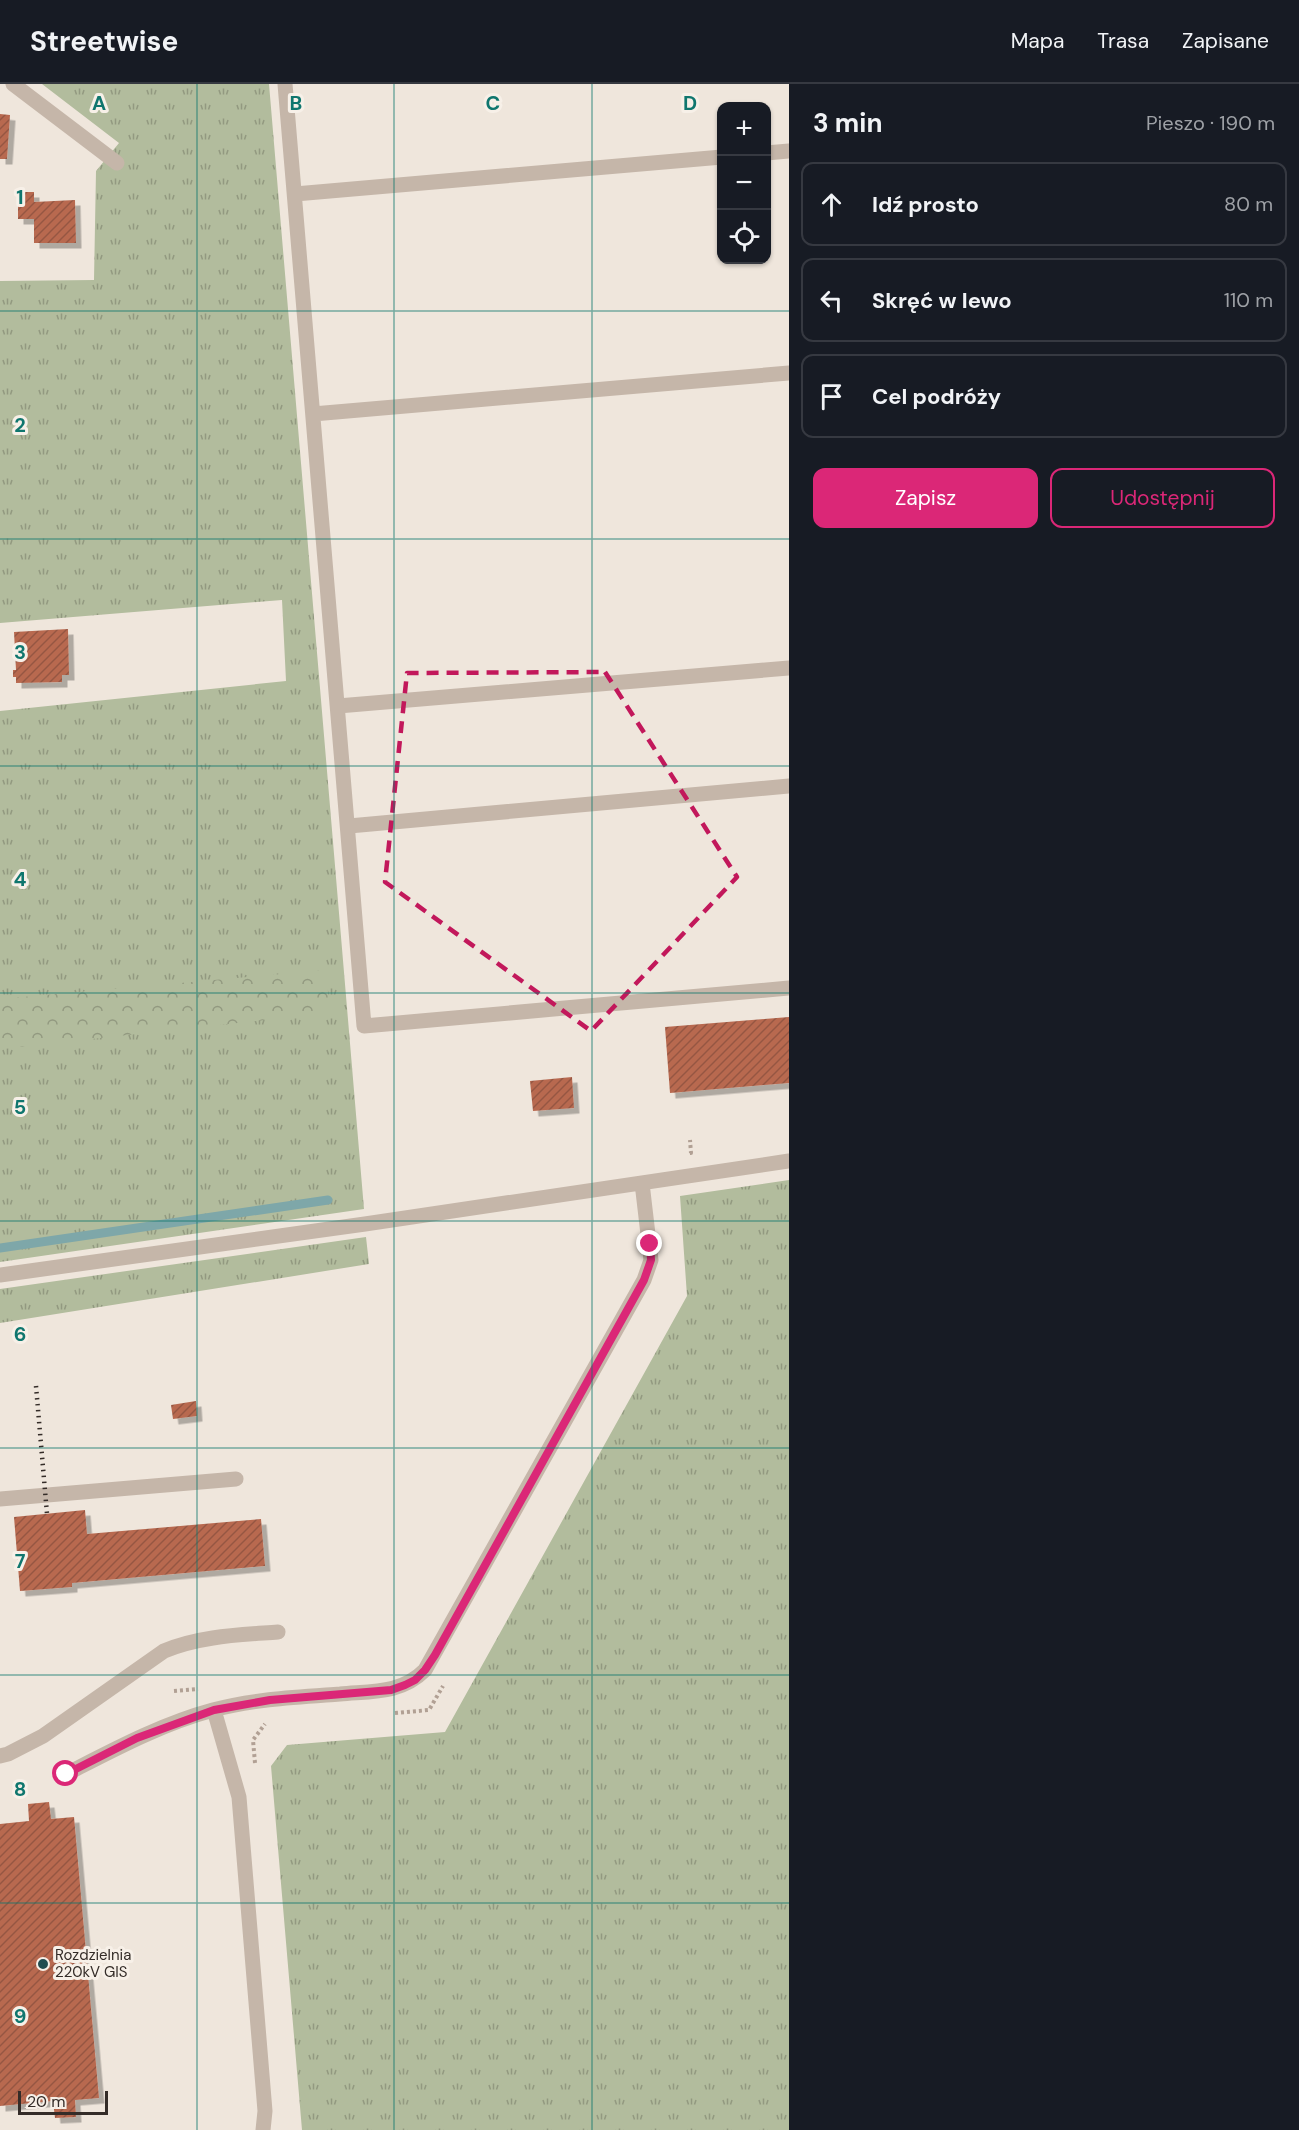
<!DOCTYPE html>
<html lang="pl">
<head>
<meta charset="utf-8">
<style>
	:root { --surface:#171b24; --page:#242831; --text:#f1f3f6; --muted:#9ea1a6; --line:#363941; --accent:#db2777 }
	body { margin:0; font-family:"DM Sans",sans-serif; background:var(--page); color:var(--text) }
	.controls { position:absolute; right:18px; top:18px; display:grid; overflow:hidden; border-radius:12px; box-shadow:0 2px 4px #0004 }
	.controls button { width:54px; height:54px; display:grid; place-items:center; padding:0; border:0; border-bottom:2px solid var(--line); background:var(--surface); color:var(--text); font:30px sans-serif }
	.scale { position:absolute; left:18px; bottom:15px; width:90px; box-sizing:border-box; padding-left:6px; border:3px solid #342c28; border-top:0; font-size:16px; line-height:21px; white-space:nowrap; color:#342c28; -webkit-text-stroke:4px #f7f0e8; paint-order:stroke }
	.stop { position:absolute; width:18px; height:18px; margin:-14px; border:4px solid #db2777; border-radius:50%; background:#fff }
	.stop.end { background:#db2777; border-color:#fff; box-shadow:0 2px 6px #0008 }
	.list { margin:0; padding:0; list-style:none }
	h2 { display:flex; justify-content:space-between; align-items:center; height:78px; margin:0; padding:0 24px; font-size:26px }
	h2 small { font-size:20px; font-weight:400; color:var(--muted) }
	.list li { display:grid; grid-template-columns:39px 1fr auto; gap:18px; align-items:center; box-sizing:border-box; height:84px; margin:0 12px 12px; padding:0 12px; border:2px solid var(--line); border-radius:12px }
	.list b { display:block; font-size:22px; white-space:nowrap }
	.list em { font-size:20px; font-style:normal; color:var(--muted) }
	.actions { display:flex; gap:12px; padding:18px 24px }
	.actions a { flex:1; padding:14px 0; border:2px solid var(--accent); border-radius:12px; text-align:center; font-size:21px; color:var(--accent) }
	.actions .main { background:var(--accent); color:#fff }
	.icon { flex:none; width:33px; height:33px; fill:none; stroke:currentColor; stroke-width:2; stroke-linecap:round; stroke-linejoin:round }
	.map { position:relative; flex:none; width:789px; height:2046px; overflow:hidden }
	header { display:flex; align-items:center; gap:36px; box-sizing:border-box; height:84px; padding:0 30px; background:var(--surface); border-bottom:2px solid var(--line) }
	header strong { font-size:28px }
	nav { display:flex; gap:33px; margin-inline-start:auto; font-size:21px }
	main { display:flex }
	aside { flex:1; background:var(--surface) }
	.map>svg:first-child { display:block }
</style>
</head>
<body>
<header>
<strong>Streetwise</strong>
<nav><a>Mapa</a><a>Trasa</a><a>Zapisane</a></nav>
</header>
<main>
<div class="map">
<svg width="789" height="2046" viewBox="0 0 789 2046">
	<defs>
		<pattern id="grass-tufts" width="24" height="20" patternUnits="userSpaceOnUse" patternTransform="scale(1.5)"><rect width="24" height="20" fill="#b2bc9d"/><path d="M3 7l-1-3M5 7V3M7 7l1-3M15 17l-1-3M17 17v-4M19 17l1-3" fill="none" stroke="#929980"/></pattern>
		<pattern id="forest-crowns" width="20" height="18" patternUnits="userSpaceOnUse" patternTransform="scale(1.5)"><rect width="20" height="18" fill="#b2bc9d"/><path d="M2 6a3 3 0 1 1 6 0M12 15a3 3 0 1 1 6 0" fill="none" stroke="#929980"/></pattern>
		<pattern id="building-hatch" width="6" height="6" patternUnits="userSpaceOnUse" patternTransform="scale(1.5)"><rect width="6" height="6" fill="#b86950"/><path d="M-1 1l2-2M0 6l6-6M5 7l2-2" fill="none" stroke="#965742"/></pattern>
		<filter id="shadow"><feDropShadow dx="5.5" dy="5.5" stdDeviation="0" flood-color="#0004"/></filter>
	</defs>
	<rect width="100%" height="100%" fill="#efe6dc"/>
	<path fill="url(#grass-tufts)" d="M42,0H269L364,1125L0,1178V627L286,597L282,516L0,539V197L94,196L96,87L119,59Z
		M789,1096V2046H302L271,1682L287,1661L445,1648L687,1212L680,1112Z
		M366,1153L369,1180L0,1239V1205Z"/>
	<path fill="url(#forest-crowns)" d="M326,886L330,929L0,965V915Z"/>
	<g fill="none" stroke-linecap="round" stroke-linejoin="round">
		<path stroke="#7ea7a9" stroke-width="9" d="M0,1164L328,1116"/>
	</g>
	<path fill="url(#building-hatch)" filter="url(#shadow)" d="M0,30L10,31L7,75H0Z
		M18,108H34V118L75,116L76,159H34V135H18Z
		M68,545L69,591H62V598L16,599V593H13V586H16L14,548Z
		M789,933V999L670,1009L665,943Z
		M572,993L574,1024L533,1027L530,997Z
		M196,1317L197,1332L173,1335L171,1321Z
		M85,1426L87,1450L261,1435L265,1482L72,1499V1503L20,1507L14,1433Z
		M49,1718L51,1735L74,1733L99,2014L75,2016L76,2033L55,2034L53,2017L0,2022V1740L29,1737L28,1720Z"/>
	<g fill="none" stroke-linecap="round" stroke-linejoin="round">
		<path stroke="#b1a094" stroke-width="4" stroke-dasharray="3 3" stroke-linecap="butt" d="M690,1069H691L690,1056
			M174,1607L198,1605
			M395,1629L429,1626L443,1602
			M255,1679L253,1656L265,1640"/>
		<path stroke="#c5b6a9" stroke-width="15" d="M13,0L117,79
			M285,0L364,942L789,904
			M766,69L789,67
			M295,110L722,73
			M313,330L789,289
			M338,622L789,584
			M349,742L789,702
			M0,1191L365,1140L789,1077
			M0,1415L236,1395
			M214,1626L239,1713L265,2027L263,2046
			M0,1672L8,1670L43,1652L164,1567C200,1552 239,1551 278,1548
			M66,1690C113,1666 161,1640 213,1626C254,1615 298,1613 340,1610C372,1607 401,1610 425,1586L644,1196L651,1176L642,1099"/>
		<path stroke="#342c28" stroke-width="4.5" stroke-dasharray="1.5 4.5" stroke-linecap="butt" d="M36,1302L47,1430"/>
	</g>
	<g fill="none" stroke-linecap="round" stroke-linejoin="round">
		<path stroke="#db2777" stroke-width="8" d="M66,1690L137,1654L214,1626L270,1616L391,1606L405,1601L415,1596L425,1586L435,1571L644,1196L651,1176L650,1160"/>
	</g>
	<path fill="none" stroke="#c2185b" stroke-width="4.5" stroke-dasharray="12 8" stroke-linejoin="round" d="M605,588L737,793L591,947L385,798L407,589Z"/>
	<path fill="none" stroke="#0f766e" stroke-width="1.5" stroke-opacity="0.55" d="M197,0V2046M394,0V2046M592,0V2046M0,227H789M0,455H789M0,682H789M0,909H789M0,1137H789M0,1364H789M0,1591H789M0,1819H789"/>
	<circle fill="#224d50" stroke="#f7f0e8" stroke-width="2" cx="43" cy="1880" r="6"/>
	<g text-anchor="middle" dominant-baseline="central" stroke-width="6" stroke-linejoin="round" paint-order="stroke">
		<g font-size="15" fill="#342c28" stroke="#f7f0e8" text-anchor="start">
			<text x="55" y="1871">Rozdzielnia<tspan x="55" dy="17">220kV GIS</tspan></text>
		</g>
	</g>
	<g font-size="20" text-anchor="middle" font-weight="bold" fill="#0f766e" stroke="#f7f0e8" stroke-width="6" stroke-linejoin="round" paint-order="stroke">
		<text x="99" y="26">A</text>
		<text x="296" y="26">B</text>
		<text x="493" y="26">C</text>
		<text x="690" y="26">D</text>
		<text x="20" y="120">1</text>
		<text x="20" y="348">2</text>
		<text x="20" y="575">3</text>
		<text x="20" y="802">4</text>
		<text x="20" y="1030">5</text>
		<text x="20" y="1257">6</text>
		<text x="20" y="1484">7</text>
		<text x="20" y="1712">8</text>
		<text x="20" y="1939">9</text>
	</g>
</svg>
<div class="controls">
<button>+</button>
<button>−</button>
<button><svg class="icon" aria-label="locate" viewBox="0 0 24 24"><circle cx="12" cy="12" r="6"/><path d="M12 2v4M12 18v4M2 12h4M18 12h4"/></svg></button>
</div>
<div class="scale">20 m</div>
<div class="stop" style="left:66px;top:1690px"></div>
<div class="stop end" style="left:650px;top:1160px"></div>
</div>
<aside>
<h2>3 min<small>Pieszo · 190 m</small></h2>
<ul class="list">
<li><svg class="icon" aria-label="ahead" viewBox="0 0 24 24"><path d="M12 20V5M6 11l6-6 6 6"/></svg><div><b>Idź prosto</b></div><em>80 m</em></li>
<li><svg class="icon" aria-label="left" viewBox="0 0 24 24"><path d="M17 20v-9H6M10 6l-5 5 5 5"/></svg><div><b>Skręć w lewo</b></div><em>110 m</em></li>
<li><svg class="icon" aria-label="arrive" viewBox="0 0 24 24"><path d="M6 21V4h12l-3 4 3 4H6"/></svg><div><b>Cel podróży</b></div></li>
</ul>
<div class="actions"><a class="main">Zapisz</a><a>Udostępnij</a></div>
</aside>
</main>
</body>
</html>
